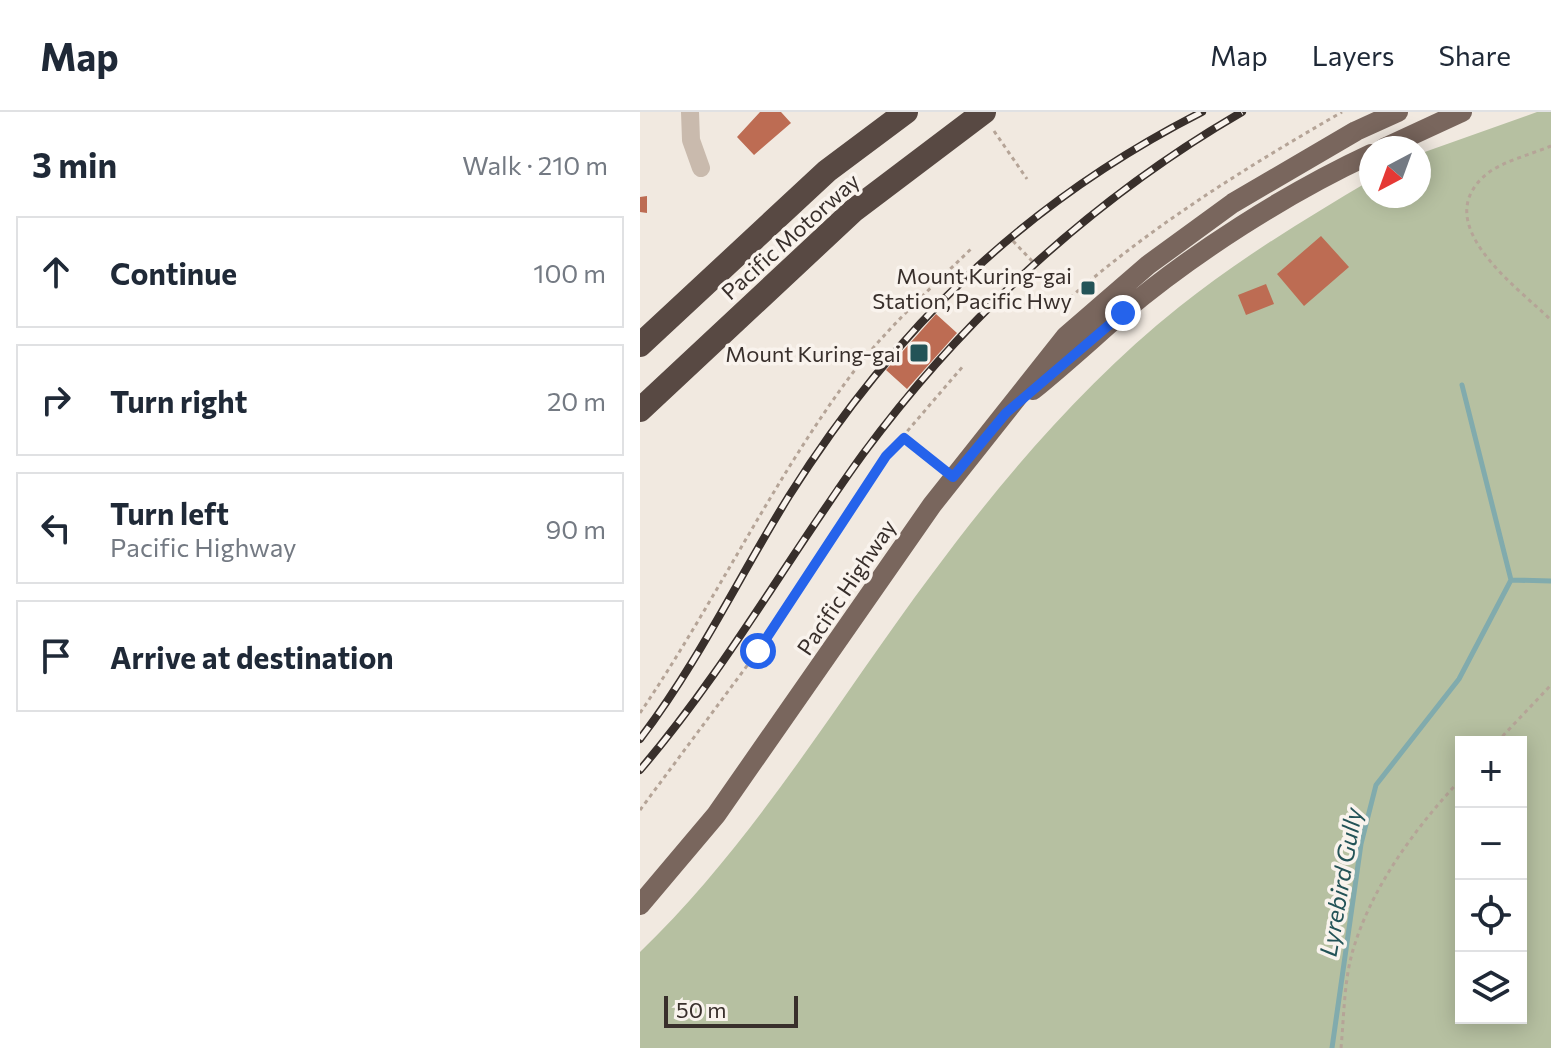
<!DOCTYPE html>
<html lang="en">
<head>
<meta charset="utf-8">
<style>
	:root { --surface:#fff; --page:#f6f6f7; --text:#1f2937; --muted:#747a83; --line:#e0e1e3 }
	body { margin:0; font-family:Commissioner,sans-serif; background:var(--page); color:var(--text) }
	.controls { position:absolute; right:24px; bottom:24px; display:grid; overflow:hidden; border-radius:0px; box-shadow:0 4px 20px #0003 }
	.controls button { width:72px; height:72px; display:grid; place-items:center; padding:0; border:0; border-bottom:2px solid var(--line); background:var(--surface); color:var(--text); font:40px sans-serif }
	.compass { position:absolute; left:719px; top:24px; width:72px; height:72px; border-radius:50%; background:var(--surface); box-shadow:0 4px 20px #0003; rotate:221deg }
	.scale { position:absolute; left:24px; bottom:20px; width:134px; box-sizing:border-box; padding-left:8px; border:4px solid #382f2b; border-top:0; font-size:22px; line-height:28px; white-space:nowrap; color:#382f2b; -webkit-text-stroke:6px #f9f3ed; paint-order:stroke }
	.stop { position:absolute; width:24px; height:24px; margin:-18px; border:6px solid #2563eb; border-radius:50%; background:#fff }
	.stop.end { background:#2563eb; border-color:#fff; box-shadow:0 2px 8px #0008 }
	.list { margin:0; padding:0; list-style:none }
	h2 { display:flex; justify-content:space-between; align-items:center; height:104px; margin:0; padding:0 32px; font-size:34px }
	h2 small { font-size:26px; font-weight:400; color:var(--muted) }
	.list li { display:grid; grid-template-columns:52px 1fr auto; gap:24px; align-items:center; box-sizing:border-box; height:112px; margin:0 16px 16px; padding:0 16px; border:2px solid var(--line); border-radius:0px }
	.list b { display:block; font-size:30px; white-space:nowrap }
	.list p { margin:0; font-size:26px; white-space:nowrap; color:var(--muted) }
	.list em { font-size:26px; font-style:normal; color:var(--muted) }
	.icon { flex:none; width:44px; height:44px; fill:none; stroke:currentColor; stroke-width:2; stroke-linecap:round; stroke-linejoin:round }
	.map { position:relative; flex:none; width:911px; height:936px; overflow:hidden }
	header { display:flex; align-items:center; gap:48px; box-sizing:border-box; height:112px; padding:0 40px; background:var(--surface); border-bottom:2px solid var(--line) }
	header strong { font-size:38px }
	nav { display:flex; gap:44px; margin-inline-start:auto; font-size:28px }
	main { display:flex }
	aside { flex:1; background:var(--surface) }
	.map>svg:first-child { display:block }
</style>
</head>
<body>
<header>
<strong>Map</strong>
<nav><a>Map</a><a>Layers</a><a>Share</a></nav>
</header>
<main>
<aside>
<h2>3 min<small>Walk · 210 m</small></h2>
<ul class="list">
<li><svg class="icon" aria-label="ahead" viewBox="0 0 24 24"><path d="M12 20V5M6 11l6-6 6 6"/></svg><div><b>Continue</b></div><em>100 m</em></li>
<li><svg class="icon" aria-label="right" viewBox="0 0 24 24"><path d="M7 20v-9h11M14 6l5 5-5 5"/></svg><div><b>Turn right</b></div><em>20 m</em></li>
<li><svg class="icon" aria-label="left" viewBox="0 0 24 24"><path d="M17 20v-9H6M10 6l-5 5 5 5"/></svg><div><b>Turn left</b><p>Pacific Highway</p></div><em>90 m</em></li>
<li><svg class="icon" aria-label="arrive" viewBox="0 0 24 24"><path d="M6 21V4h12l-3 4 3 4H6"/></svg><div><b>Arrive at destination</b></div></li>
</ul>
</aside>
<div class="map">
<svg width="911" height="936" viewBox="0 0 911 936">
	<rect width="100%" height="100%" fill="#f1e9e0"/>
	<path fill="#b6c0a1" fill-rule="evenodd" d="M897,0H911V936H0V840C116,728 197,589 292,462C364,365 445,270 539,195C599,147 665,107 731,68V84H779V42ZM821,630H881V906H821Z"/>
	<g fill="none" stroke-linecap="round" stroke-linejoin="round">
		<path stroke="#81abad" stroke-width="5" d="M871,468L911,469
			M692,936L721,732L736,673L819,567L871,468L822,273"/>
	</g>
	<path fill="#bd6c53" d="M120,0H141L151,11L114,43L97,25Z
		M7,84V101L0,100V85Z
		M681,124L709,155L664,194L637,162Z
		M626,172L634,192L606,203L598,183Z
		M296,202L317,221L267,277L246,258Z"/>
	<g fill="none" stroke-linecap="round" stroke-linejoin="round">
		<path stroke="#b5a497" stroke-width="3" stroke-dasharray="4 4" stroke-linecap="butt" d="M354,19L387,67
			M911,34C892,42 864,49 848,61C786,110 876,174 911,208
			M373,129L392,149
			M424,191C511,114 602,58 702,0
			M264,326L298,353
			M0,601C72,495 128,378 203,274C240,222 288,179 333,135
			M857,630L911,573
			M0,698L118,539L246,344L324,253
			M701,936C704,905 704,868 713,838C732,774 776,715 821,667"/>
		<path stroke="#c9baad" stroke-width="18" d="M50,0L51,28L61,56"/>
		<path stroke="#79665d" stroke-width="20" d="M744,36L822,0
			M393,278C424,253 452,227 482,201C553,141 647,81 731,42
			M0,793L76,703L292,393L426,224L508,153L593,91L716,19L758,0"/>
		<path stroke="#584943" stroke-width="24" d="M0,233L187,59L266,0
			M0,298L213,99L344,0"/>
		<defs>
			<path id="rail" d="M0,627C58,551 99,465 149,384C255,216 385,90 562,0
				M0,658C84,560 147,447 223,342C324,205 455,85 602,0"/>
		</defs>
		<use href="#rail" stroke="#382f2b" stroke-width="8"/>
		<use href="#rail" stroke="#f9f3ed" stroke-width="5" stroke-dasharray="15" stroke-linecap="butt"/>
	</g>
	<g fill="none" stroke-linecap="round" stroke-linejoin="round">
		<path stroke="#2563eb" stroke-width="10" d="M118,539L246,344L264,326L313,365L366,301L483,201"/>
	</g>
	<g fill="#235357" stroke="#f9f3ed" stroke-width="3">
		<rect x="440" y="168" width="16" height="16" rx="4"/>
		<rect x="269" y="231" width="20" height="20" rx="4"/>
	</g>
	<g text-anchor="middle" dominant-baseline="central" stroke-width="7" stroke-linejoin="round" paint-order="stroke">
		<g font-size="22" fill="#382f2b" stroke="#f9f3ed">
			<text transform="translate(150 124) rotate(-42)">Pacific Motorway</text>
			<text transform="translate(206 475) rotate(-56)">Pacific Highway</text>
		</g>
		<g font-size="22" fill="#382f2b" stroke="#f9f3ed" text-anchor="end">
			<text x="432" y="163">Mount Kuring-gai<tspan x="432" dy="25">Station, Pacific Hwy</tspan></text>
			<text x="261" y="241">Mount Kuring-gai</text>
		</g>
		<g font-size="24" font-style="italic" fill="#235357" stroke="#f9f3ed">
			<text transform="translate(700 770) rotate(-80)">Lyrebird Gully</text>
		</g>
	</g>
</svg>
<div class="controls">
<button>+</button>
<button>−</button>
<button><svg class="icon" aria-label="locate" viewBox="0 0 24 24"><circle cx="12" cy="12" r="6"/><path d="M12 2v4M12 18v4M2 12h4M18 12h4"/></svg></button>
<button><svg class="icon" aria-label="layers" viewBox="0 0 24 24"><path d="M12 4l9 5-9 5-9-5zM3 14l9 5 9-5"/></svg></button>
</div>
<svg class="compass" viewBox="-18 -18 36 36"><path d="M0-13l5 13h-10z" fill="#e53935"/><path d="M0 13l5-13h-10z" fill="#747a83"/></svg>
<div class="scale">50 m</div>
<div class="stop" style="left:118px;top:539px"></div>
<div class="stop end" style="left:483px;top:201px"></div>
</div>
</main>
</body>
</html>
